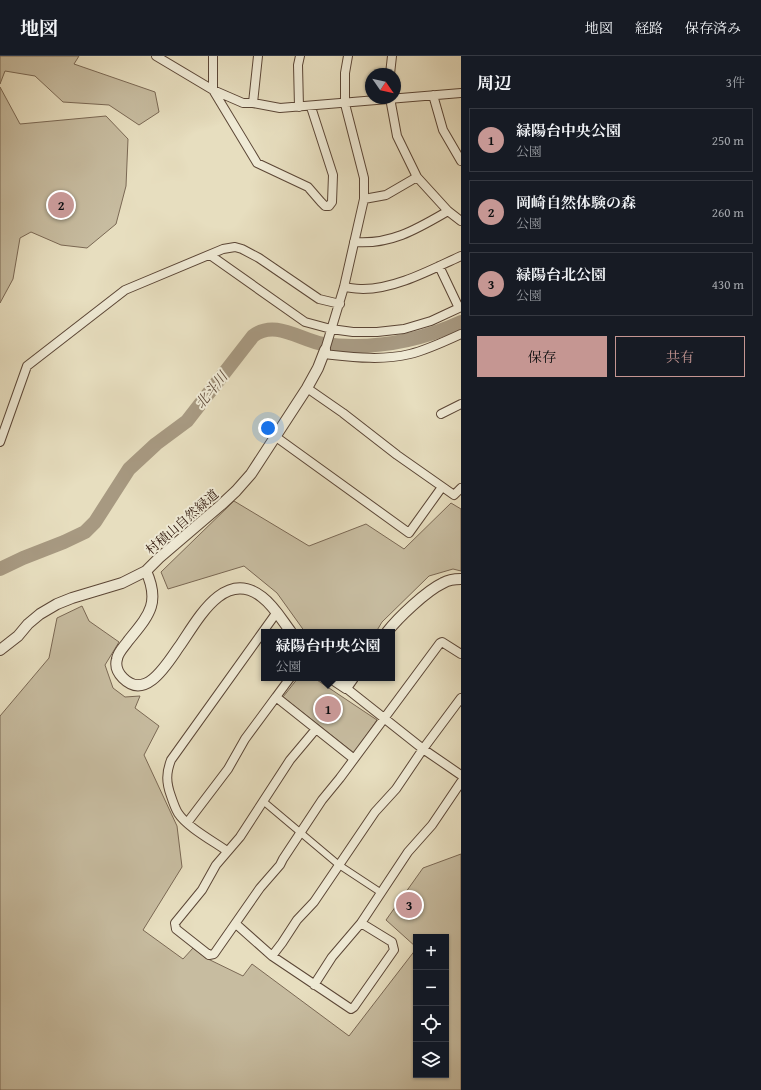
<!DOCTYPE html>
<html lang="ja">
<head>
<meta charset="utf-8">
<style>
	:root { --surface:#171b24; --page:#242831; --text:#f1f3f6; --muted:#9ea1a6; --line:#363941; --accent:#c59692 }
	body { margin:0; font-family:"Gentium Book Plus","Noto Serif JP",serif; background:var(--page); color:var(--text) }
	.controls { position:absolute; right:12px; bottom:12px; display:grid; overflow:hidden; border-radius:0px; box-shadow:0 1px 3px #0004 }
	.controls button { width:36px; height:36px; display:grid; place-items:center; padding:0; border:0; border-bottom:1px solid var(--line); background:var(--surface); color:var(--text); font:20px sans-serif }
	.compass { position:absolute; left:365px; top:12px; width:36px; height:36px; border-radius:50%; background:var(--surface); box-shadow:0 1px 3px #0004; rotate:124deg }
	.you { position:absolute; left:268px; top:372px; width:14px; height:14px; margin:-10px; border:3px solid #fff; border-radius:50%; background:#1a73e8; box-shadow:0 0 0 6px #1a73e833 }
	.badge { display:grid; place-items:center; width:26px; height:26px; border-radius:50%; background:var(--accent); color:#111; font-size:13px; font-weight:700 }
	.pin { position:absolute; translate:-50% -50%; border:2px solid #fff; box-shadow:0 1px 4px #0006 }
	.popup { position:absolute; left:261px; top:573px; width:134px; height:52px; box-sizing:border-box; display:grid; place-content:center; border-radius:0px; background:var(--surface); filter:drop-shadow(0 1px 3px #0005); font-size:13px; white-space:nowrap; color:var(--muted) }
	.popup b { font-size:15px; color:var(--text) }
	.popup::after { content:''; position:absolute; left:50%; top:100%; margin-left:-8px; border:8px solid transparent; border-top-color:var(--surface) }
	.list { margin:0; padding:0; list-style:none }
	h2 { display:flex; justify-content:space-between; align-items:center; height:52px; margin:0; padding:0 16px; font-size:17px }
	h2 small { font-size:13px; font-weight:400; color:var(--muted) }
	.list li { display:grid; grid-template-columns:26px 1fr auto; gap:12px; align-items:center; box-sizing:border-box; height:64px; margin:0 8px 8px; padding:0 8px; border:1px solid var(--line); border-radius:0px }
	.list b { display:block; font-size:15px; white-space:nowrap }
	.list p { margin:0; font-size:13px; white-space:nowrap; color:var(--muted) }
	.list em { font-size:13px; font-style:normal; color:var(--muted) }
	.actions { display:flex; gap:8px; padding:12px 16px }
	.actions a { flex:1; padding:9px 0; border:1px solid var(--accent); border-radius:0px; text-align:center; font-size:14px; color:var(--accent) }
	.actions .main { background:var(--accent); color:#111 }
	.icon { flex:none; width:22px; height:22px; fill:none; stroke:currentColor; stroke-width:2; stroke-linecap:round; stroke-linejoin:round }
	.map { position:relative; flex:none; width:461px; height:1034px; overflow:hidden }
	header { display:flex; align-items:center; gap:24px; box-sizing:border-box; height:56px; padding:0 20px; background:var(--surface); border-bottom:1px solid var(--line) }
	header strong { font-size:19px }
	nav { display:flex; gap:22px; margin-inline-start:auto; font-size:14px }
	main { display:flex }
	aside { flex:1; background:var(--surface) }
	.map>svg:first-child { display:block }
</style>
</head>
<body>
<header>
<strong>地図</strong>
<nav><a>地図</a><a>経路</a><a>保存済み</a></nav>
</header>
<main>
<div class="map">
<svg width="461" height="1034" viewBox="0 0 461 1034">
	<rect width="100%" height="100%" fill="#e7debf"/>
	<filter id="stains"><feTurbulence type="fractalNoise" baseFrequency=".005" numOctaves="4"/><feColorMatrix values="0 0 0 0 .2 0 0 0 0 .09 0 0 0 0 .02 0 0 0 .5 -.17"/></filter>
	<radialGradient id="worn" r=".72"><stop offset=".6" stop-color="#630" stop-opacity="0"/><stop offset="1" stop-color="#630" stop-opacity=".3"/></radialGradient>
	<path fill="#c7bca0" stroke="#7a6854" d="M0,0H79L74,8L155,36L159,56L139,69L109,49L63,46L35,20L5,15L0,28Z
		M0,31L20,68L106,60L128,83L126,130L116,168L87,192L61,189L31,176L20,182L13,223L0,247Z
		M234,445L309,490L366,468L404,493L451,447L461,453V515L453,513L429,520L382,566L376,576H305L277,537L244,510L168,533L161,516Z
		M82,550L89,565L119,586L105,609L113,632L125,641L140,640L135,652L159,670L144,699L177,770L182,811L143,874L183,903L193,892L206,902L243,920L252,908L349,980L416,893V1019H446V881H416V891L386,864L423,812L461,798V1034H0V660L49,602L57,562Z
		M298,622H314L377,664L354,697L283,641Z"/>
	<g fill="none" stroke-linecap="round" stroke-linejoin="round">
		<path stroke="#a79981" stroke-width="14" d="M0,513L23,502L64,486L85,476L95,466L129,413L156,388L187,365L253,280C275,263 300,284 323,288C371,294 417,286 461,266"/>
		<defs>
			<path id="pedestrian" d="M263,745L339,809L380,836"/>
			<path id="minor" d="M156,0L213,34L243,47H253L280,52L461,37
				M213,0V34L257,107L308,131L321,146L325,150H329L332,146L333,119L311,51
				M390,18L392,0
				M433,39L443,74L461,105
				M390,42L397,80L417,121L448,155L461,165
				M253,47L258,0
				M299,51L298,9L300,0
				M364,143L386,139L417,121
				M354,186C391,189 417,173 448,155
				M210,199L305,266L331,273L353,276H377L404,273L431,265L461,251
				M439,210L459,252
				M344,231C351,232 357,233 363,233C396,233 432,213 461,200
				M325,294L344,231L364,143V122L345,48V17L348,0
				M324,298C352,301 381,305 410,298C423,295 448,284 461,278
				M307,332L343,357L397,399L454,439L461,432
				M441,358L461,348
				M276,381L409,477L442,431
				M0,386L27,310L125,234L223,193L235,191L242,193L259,202L319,243L340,248
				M290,622L276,641L354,703
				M346,632L423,693L461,719
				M316,673L290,704L240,781L216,809L202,834L175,867L176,873L209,899L214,898L260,832L280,809L283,803L322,744L340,722L440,587L442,586L461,598
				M187,767L228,713L245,683L276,641
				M227,795C213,785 187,771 178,757C175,752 173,746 171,740C166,726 166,717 171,704L277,556
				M236,868L272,900L351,953L354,951L394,894L392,886L361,867
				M272,900L282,887L297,864L314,846L375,756L396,733L423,693L461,642
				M314,929L332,901L361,867L408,796L432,769L461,726"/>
			<path id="tertiary" d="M146,515C161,548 148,560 128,585C124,591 118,596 117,603C115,610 118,617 123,622C147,646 169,604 181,588C198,563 225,512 262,541C274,550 282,564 291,576
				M387,576C398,562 426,535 443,527C448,524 455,523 461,523
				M0,594L18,580L28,568L40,558L57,548L72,542L122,527L146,515L159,502L221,449L236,435L251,418L307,332L318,312L325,294
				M331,622L346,632L353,622"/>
		</defs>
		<use href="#pedestrian" stroke="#5b4636" stroke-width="8"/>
		<use href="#minor" stroke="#5b4636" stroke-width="10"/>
		<use href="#tertiary" stroke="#5b4636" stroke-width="12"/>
		<use href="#pedestrian" stroke="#efead5" stroke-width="6"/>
		<use href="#minor" stroke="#efead5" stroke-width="8"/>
		<use href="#tertiary" stroke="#efead5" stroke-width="10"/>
	</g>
	<g text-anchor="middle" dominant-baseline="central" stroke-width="4" stroke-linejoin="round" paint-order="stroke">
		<g font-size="13" fill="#2c1409" stroke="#efead5">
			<text transform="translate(182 466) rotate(-41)">村積山自然緑道</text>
		</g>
		<g font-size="14" font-style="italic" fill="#5d4939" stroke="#efead5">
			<text transform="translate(211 334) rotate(-51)">北斗川</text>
		</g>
	</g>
	<rect width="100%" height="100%" filter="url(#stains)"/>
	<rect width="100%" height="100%" fill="url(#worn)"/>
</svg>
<div class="controls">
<button>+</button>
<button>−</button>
<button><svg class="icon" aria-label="locate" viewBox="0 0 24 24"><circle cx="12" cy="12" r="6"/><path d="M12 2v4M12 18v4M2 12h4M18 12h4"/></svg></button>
<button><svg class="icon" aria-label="layers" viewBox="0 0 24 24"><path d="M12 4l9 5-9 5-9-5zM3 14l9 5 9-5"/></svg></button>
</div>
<svg class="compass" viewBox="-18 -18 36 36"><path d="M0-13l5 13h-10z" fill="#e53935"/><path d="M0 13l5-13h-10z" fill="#9ea1a6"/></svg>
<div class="you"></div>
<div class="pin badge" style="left:328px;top:653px">1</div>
<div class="popup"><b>緑陽台中央公園</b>公園</div>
<div class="pin badge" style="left:61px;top:149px">2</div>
<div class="pin badge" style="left:409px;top:849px">3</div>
</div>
<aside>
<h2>周辺<small>3件</small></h2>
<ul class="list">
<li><span class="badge">1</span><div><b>緑陽台中央公園</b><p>公園</p></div><em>250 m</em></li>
<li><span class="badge">2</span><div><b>岡崎自然体験の森</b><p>公園</p></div><em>260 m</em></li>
<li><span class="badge">3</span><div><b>緑陽台北公園</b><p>公園</p></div><em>430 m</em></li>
</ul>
<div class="actions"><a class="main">保存</a><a>共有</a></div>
</aside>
</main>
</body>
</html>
